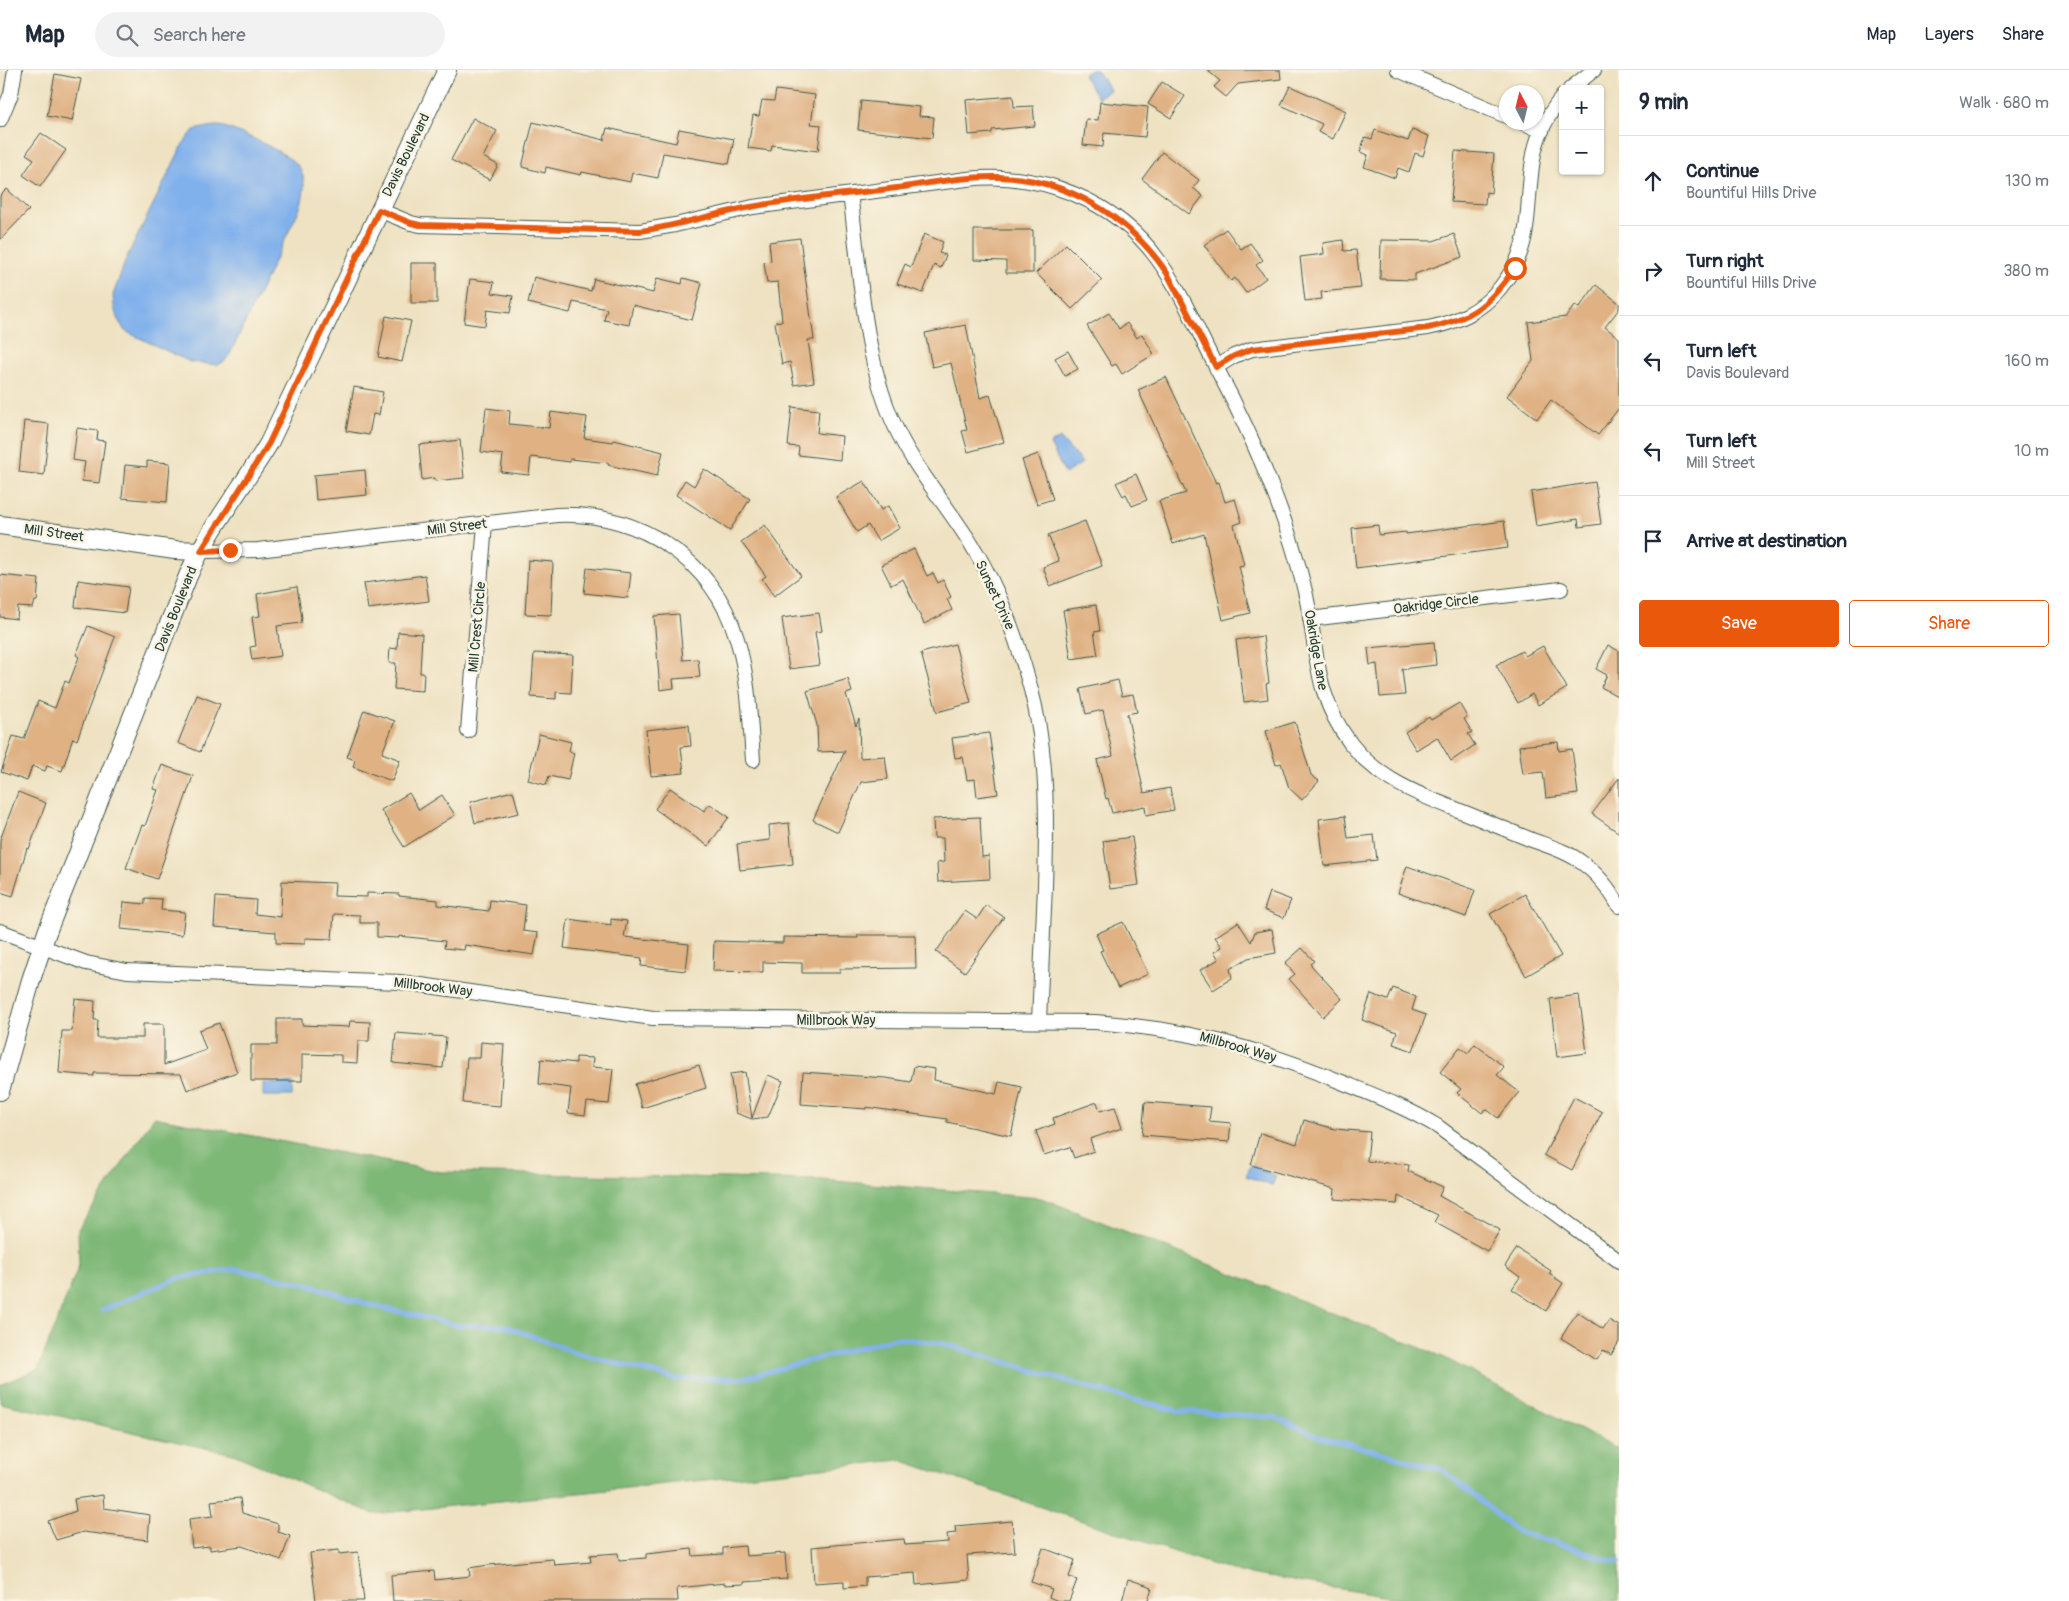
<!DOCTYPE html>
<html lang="en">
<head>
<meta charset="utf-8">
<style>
	:root { --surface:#fff; --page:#f2f2f3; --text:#1f2937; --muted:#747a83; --line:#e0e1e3; --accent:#ea580c }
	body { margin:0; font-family:Pangolin,sans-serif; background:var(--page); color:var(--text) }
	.controls { position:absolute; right:15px; top:15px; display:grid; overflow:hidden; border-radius:5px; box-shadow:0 1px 4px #0004 }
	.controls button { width:45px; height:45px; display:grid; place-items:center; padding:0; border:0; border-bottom:1px solid var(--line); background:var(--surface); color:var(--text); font:25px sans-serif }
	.compass { position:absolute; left:1499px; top:15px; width:45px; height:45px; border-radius:50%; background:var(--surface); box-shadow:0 1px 4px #0004; rotate:353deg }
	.stop { position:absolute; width:15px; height:15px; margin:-11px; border:4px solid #ea580c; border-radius:50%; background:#fff }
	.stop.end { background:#ea580c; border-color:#fff; box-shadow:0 1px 5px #0008 }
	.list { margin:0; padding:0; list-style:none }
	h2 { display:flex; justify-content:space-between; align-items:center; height:65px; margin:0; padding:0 20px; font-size:21px }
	h2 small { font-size:16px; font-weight:400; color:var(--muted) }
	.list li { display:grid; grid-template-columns:32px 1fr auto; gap:15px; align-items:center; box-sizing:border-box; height:90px; padding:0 20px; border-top:1px solid var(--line) }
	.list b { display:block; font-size:19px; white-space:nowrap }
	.list p { margin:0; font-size:16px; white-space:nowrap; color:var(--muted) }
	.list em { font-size:16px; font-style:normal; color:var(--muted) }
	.actions { display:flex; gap:10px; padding:15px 20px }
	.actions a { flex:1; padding:11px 0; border:1px solid var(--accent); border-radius:5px; text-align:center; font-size:18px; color:var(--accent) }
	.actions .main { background:var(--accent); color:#fff }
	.icon { flex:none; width:28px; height:28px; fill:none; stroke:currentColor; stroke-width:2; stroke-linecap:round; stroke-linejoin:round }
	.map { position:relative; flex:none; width:1619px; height:1531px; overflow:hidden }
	header { display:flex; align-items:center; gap:30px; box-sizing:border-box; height:70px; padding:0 25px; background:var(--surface); border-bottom:1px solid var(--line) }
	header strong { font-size:24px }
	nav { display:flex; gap:28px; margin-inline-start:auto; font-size:18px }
	.search { width:350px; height:45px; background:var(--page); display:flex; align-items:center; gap:12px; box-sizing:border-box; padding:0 18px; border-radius:28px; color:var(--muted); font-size:19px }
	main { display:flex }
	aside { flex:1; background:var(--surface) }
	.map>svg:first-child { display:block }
</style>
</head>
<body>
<header>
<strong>Map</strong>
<div class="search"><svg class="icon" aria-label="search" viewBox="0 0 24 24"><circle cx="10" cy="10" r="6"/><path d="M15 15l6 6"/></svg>Search here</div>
<nav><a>Map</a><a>Layers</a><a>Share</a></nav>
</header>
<main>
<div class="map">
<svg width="1619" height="1531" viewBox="0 0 1619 1531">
	<rect width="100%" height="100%" fill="#fcf5e5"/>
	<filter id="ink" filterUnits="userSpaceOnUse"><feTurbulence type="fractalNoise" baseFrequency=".02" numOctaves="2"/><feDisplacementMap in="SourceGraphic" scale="10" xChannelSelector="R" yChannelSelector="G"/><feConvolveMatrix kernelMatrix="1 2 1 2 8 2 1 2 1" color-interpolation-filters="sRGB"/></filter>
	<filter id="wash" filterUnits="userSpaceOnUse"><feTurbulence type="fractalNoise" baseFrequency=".0096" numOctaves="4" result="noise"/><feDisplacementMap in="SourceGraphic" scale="20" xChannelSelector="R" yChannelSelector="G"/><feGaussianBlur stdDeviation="1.12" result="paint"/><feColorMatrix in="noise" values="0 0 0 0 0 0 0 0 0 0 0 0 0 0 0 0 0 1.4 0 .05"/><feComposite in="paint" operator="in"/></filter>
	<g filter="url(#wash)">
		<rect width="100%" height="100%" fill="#eee2c2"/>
		<path fill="#7eb877" stroke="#4e7a56" d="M154,1047L441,1102L822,1110L1041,1128L1441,1286L1619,1380V1531H1413L1232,1501L900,1390L374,1444L233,1384L0,1333V1315L38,1299L79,1195L78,1159Z"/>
		<path fill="#81b1ec" stroke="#507790" d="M1091,0H1097L1110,20L1098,28L1083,5Z
			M208,57C214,56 221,55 227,58C243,63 295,86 301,100C306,113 304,125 300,138L230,284L225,291L218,295L190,292L125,261L117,248L114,236L113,225L126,189L183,74L194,60Z
			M1060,368L1082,393L1065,404L1050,374Z
			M263,1013H293L292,1026H263Z
			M1251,1095L1276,1106L1272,1116L1246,1106Z"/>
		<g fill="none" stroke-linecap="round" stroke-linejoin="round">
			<path stroke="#81b1ec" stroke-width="5" d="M102,1240L178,1208L235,1199L306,1214L370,1235L457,1255L505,1256L577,1283L676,1309L745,1308L895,1268L941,1273L1097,1320L1178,1341L1274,1347L1320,1367L1365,1378L1443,1400L1518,1462L1619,1493"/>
		</g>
		<g id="blocks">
			<path fill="#dfb183" d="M1207,0H1280L1281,9L1238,14L1226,27L1214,17L1220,11Z
				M55,4L81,9L72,51L47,46Z
				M1162,12L1185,26L1171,48L1148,34Z
				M1290,16L1346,41L1333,69L1318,62L1322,54L1281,35Z
				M776,20L815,25L811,54L821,55L818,81L772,75L771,81L748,78L753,45L759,46L762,30L774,31Z
				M1013,26L1014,37L1033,36L1035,56L992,60V63L969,65L966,30Z
				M861,31L920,37L919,46L934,47L932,68L858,60Z
				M1100,32L1148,37L1145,67L1104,63L1103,77L1083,75L1086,49L1098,50Z
				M473,48L497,61L483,87L498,95L490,110L451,90Z
				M533,52L604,70L607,58L676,73L679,59L734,69L729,94L663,83L658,108L632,103L630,112L582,102L581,105L546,97L545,103L522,97Z
				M1375,60L1408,71L1412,60L1429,66L1423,86L1415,83L1409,102L1398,98L1395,108L1364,97L1368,85L1360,82L1365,67L1372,69Z
				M41,63L66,80L40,117L23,105L34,89L26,84Z
				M1455,81L1494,84L1491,123L1486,122L1485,134L1451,132Z
				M1162,82L1199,110L1193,118L1203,126L1189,144L1142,109Z
				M7,119L29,140L0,170V126Z
				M1226,159L1241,179L1250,173L1263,190L1256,195L1266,208L1246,223L1235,208L1231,211L1204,175Z
				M974,160H1033V203H1006V191L974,190Z
				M924,164L943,172L939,183L946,185L941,198L934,195L923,223L897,214L905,194L911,197Z
				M1454,164L1462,187L1415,204V210L1380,209L1381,170L1433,171Z
				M800,168L814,270H808L814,312L794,315L790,292L782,294L775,252L782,251L778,212L767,213L764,192L771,191L769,172Z
				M1343,170L1344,181L1356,180L1361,218L1321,222L1322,229L1305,231L1300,187L1324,184L1323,173Z
				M1066,174L1102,210L1072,239L1036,203Z
				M411,193H437V233H411Z
				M534,207L591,221L594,209L653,223L657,208L682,214L683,208L702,213L692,250L633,235L629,255L604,250L607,239L573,232L570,243L528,233Z
				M470,209L494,212L492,223L513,226L510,243L487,240L485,256L464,253Z
				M1596,215L1619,233V239L1605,257L1619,268V338L1598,365L1551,330L1537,349L1507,326L1533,291L1528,252L1566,247L1575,235L1579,238Z
				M1109,243L1119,259L1127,253L1137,268L1142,264L1154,284L1122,304L1116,294L1112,296L1087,256Z
				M386,246L411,251L402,292L378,287Z
				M966,255L980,328L990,325L1004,372L968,382L962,361L967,360L951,293L932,297L925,263Z
				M1068,281L1078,299L1065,306L1055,288Z
				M1166,307L1216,413L1219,412L1225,432L1235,429L1242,452L1234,455L1244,495L1239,496L1250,543L1223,550L1204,464L1173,474L1159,431L1186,423L1138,320Z
				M354,317L383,322L379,345L373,344L369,365L346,361Z
				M792,337L819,340L817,363L842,366L840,390L798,385L799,377L788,376Z
				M486,338L510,341L509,354L549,358L551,342L587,347L584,368L613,372L614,370L663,382L657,406L608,395L609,393L570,389V392L531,387L529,405L501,402L503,385L481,382Z
				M24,351L49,354L44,405L19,402Z
				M77,358L98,361L97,370L105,371L99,413L82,411L85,392L73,390Z
				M460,370L464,408L435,411L434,408L422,410L419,375Z
				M1038,384L1053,429L1037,434L1022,390Z
				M147,391L170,393L167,432L122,428L125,395L147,397Z
				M704,399L750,429L730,460L676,425L685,410L694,416Z
				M365,400L367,425L316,430L314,405Z
				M1136,404L1147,430L1132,436L1126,424L1123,426L1116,413Z
				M864,411L881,440L888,436L900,458L878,471L868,455L857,462L836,427Z
				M1595,412L1601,454L1579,457L1578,449L1536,456L1531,422Z
				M1085,451L1102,496L1050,516L1043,497L1059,491L1048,465Z
				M1504,451L1508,478L1356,498L1352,458L1378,455L1379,465L1406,462V464Z
				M765,455L801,506L774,526L762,509L766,506L741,472Z
				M914,479L927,506L933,503L938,513L943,510L951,527L947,529L952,540L924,554L903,509L891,515L881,495Z
				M528,490L553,492L551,545L525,544Z
				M587,498L631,503L628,528L584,523Z
				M0,505L39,509L37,531H35L33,538L18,537L17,549L0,547Z
				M425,505L429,531L368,539L364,513Z
				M78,510L129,517L125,543L75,537Z
				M297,517L302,548L301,553L277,556L281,586L252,590L250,577L256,576L252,547L260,546L257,524Z
				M1096,535L1100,561L1094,562L1098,585L1071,589L1063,540Z
				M819,543L822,561L815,562L820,595L789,599L782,548Z
				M679,544L683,590L698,589L700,607L673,609L674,618L660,620L654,546Z
				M88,556L115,567L77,670L73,668L62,701L47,696L45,701L32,696L27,711L1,702L13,666L24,669L38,631L55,638L65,611L69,613L79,587L76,585Z
				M398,562L422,564L420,603H424L423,621L394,619L396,593H389L390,578L397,579Z
				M1263,566L1269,613L1266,614L1268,629L1244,632L1236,570Z
				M1434,572L1436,595L1402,599L1405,625L1380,627L1377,594L1370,595L1368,578Z
				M955,574L971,633L937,642L921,583Z
				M1608,575L1619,581V627L1601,617L1607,605L1596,599Z
				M1543,576L1567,618L1538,635L1532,624L1518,633L1496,595L1522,581L1525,586Z
				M534,583L573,585L571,623L556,622V629L531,627Z
				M848,609L852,622L846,624L856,656L859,649L860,688L885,686L888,709L861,712L838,762L813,750L845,681L818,682L817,655L807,621Z
				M1118,610L1122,626L1133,624L1137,642L1127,644L1144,723L1170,718L1174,740L1146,745L1145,736L1112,743L1108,728L1106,729L1097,690L1113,686L1103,640L1086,644L1080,619Z
				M197,625L220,634L200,682L178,673Z
				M1459,633L1467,647L1464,649L1472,662L1468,664L1475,675L1451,691L1437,667L1416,680L1405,662L1429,647L1431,650Z
				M364,640L395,651L382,683L400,690L392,711L353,697L355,690L347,687Z
				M1295,652L1311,705L1319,711L1302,730L1289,718L1281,693L1276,695L1266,661Z
				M689,655L691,676L681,677L684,703L651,706L646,660Z
				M989,663L998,724L977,727L975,709L967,710L963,687L955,688L952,668Z
				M539,664L571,672L569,681L574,683L568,710L549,706L546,715L528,710Z
				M1558,672L1559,681L1572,679L1578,724L1546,728L1543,702L1523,704L1519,676Z
				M162,695L193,706L157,809L126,798L142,755L145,756L158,720L153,719Z
				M1619,708V763L1592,744Z
				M670,718L704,741L710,734L729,747L708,776L655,739Z
				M513,721L519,743L475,753L470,732Z
				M18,722L46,733L29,779L27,778L13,826L0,822V770Z
				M409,723L419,740L442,725L455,745L404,777L381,740Z
				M1345,746L1348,768L1374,765L1377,790L1324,796L1319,749Z
				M980,747L982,787L989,786L990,809L938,812L937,793L944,792L943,768H934L933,749Z
				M789,753L793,794L740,800L737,774L770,770L769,755Z
				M1132,767L1139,815L1110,819L1103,771Z
				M1407,796L1475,820L1466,847L1398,823Z
				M282,811L335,813L334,826L367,827V823L399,824V826L438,830V835L489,841L490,830L526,835L523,861L538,863L534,885L465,875L464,880L444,878L445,871L399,866V868L377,867V853H360V845L334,844L332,869L305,868V874L276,873V862L214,857L216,827L256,830L255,844L281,847Z
				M1270,822L1291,830L1284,848L1264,840Z
				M1525,824L1561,886L1526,906L1490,844Z
				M145,828L162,829L161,840L185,842L182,865L121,859L124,832L145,834Z
				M986,835L1004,847L965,902L936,882L965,841L977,849Z
				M568,849L611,855V849L627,851L624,867L689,874L686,901L641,896L642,888L564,878Z
				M1123,852L1148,904L1118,918L1100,881L1103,880L1096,864Z
				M1238,852L1251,872L1255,862L1272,859L1276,883L1248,888L1230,899L1232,908L1213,920L1200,900L1219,889L1214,882L1222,877L1215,867Z
				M858,865H915L916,898L840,899V903H802V893L763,892V902L713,901L714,871L783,873V867L858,868Z
				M1302,878L1314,891L1310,894L1342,929L1323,947L1289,909L1295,904L1285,893Z
				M1393,918L1416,927L1412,940L1426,945L1413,981L1393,974L1397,962L1362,950L1371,924L1388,930Z
				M1579,925L1587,983L1557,987L1550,929Z
				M75,929L95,931L94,950H98L97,968H143V954H164V995L206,980L199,960L219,953L237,1002L187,1020L181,1004L94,1003V1006L59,1003L62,961H72Z
				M277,949H302V955L349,957L350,951L370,952L369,971H358L357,993L341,992V985L302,984V1011H251V975H277Z
				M396,963L446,967L443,998L393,993Z
				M481,972L504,974L500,1036L463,1033L467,988H480Z
				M1475,974L1504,997L1497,1005L1519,1022L1498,1048L1486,1039L1482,1043L1457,1023L1461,1019L1440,1002L1460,977L1468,983Z
				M576,987L593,988L592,997L613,999L609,1034L587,1032L585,1045L568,1043L571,1018L539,1014L541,989L576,993Z
				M699,995L706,1018L642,1038L635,1014Z
				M914,996L935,999L934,1010L996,1024L999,1012L1022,1017L1011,1066L947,1052V1049L866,1037V1039L801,1034L803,1002L886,1008L911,1012Z
				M745,1002L752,1048L768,1005L783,1011L768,1047L752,1049L736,1043L730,1004Z
				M1574,1027L1602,1042L1572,1100L1544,1085Z
				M1097,1032L1100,1041L1115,1037L1122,1058L1090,1069L1094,1081L1074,1088L1070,1077L1044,1085L1036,1061L1055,1054L1053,1048Z
				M1145,1032L1211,1037L1209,1051L1231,1053L1229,1072L1142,1065Z
				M1304,1050L1335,1059L1370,1062L1367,1091L1409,1095L1408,1101L1443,1117L1439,1126L1500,1160L1487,1181L1434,1152L1438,1145L1398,1126L1397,1134L1334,1129L1335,1119L1251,1095L1260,1063L1297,1074Z
				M1517,1178L1551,1201L1549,1204L1563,1213L1546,1241L1512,1219L1520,1207L1505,1196Z
				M1577,1242L1603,1259L1609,1250L1619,1256V1272L1611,1285L1603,1280L1597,1290L1561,1268Z
				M103,1425L104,1438L150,1445L148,1470L83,1462L56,1470L48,1451L76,1441L74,1429Z
				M240,1428L242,1443L278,1454V1462L290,1466L281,1490L242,1476L210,1480V1476L192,1478L189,1449L213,1446L211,1431Z
				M1012,1451L1015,1482L967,1485L969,1510L916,1515L915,1503L865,1507V1516L844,1518V1511L814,1513L812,1477L904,1469L905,1475L948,1472L947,1464L956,1463L955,1456Z
				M745,1476L746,1486L785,1483L787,1509L744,1512V1514L725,1515V1513L677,1518L678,1531H393L391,1505L434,1501L435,1510L470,1506L469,1498L489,1495L553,1489L554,1495L591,1492L590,1485L618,1483L619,1490L646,1488V1484L692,1479L693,1486L723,1484V1478Z
				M1043,1478L1075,1490L1069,1507L1077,1510L1069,1531H1058L1049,1527L1052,1519L1031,1512Z
				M339,1480V1484L358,1482L364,1531H316L310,1483Z
				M1128,1509L1152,1517L1148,1531H1122Z"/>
		</g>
	</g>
	<g filter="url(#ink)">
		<use href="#blocks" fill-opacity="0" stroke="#3e5649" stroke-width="1"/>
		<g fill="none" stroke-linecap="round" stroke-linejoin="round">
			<defs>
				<path id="minor" d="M1398,0L1506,46
					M1570,19L1594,0
					M0,50L11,24L15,0
					M1522,52L1542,61
					M850,124C860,198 863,286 894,354C911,392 937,423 960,457C993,504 1015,561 1030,616C1048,681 1047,749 1045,816C1043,861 1041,906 1039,951
					M379,140L411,153L420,155L640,161L675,155L753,137L967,109C1040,101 1116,130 1159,191C1183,225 1199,263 1217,299C1254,369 1285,440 1304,517C1319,576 1311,621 1351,674C1378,709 1417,724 1458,740C1483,750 1507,760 1532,770C1548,776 1567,781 1581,792C1597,803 1609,818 1619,836
					M1216,297L1234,286L1252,279L1428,258C1458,252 1481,241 1500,218C1536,174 1524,135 1534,84C1538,63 1550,42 1563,26
					M201,481L258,480L557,445C639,442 713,489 737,569C749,608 750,650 753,690
					M1310,549L1561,519
					M468,661L485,454
					M0,861L86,893L127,901L400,912L653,948L1095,952C1187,959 1259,978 1344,1013C1376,1026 1407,1038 1437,1056L1619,1191"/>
				<path id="tertiary" d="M0,455L175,480L201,481
					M0,1021L31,910L47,862L188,506C209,458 243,417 269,373L447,0"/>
			</defs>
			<use href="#minor" stroke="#3e5649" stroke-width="16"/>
			<use href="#tertiary" stroke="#3e5649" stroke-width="20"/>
			<use href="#minor" stroke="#fff" stroke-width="14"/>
			<use href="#tertiary" stroke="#fff" stroke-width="18"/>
		</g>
	</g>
	<g fill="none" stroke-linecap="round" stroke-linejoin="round" filter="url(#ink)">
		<path stroke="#ea580c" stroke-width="6" d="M230,480L201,481L269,373L379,140L411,153L420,155L640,161C677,156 713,144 751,137C799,128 849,124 897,118C931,113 965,106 999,107C1068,109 1129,147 1167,203L1216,297L1234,286L1252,279L1428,258C1472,249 1490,234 1515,198"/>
	</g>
	<g text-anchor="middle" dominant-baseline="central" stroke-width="5" stroke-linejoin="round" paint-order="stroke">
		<g font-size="14" fill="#1f3d34" stroke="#fcf5e5">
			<text transform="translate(406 85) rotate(-64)">Davis Boulevard</text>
			<text transform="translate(457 457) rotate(-7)">Mill Street</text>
			<text transform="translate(54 463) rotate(8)">Mill Street</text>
			<text transform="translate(995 525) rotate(65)">Sunset Drive</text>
			<text transform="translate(1436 534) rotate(-7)">Oakridge Circle</text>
			<text transform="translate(176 539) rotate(-68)">Davis Boulevard</text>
			<text transform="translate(477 557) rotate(-85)">Mill Crest Circle</text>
			<text transform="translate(1316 580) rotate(80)">Oakridge Lane</text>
			<text transform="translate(433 917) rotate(7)">Millbrook Way</text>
			<text x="836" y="950">Millbrook Way</text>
			<text transform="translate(1238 977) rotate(16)">Millbrook Way</text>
		</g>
	</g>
</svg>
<div class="controls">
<button>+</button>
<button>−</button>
</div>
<svg class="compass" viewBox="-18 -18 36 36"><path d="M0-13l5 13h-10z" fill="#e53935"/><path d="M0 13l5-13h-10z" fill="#747a83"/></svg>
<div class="stop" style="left:1515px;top:198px"></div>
<div class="stop end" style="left:230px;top:480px"></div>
</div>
<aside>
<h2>9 min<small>Walk · 680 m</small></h2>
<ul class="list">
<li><svg class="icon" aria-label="ahead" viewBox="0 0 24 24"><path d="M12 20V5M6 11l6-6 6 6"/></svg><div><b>Continue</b><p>Bountiful Hills Drive</p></div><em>130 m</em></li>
<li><svg class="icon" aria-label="right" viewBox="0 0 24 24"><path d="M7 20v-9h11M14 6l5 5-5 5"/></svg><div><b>Turn right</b><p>Bountiful Hills Drive</p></div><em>380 m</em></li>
<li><svg class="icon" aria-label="left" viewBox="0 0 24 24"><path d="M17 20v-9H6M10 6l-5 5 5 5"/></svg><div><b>Turn left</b><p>Davis Boulevard</p></div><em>160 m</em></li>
<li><svg class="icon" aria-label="left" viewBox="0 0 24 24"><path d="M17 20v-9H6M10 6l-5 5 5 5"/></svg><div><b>Turn left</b><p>Mill Street</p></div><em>10 m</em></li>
<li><svg class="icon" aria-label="arrive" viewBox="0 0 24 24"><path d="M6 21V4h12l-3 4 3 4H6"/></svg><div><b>Arrive at destination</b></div></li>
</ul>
<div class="actions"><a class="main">Save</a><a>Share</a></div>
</aside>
</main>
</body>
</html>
